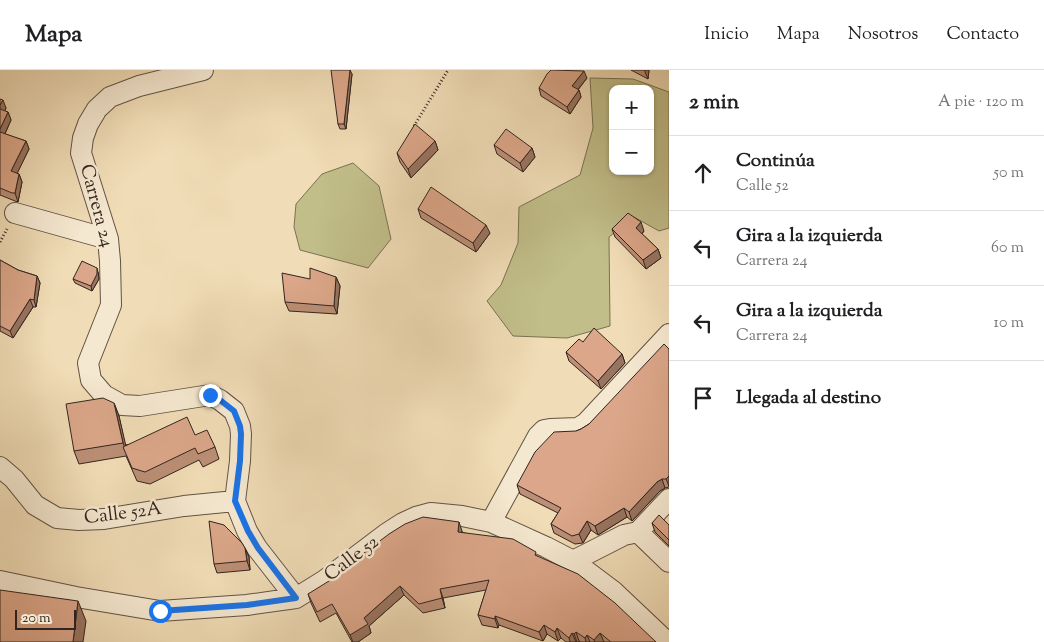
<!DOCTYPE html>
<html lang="es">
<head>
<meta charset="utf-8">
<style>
	:root { --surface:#fff; --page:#f6f6f6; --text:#202124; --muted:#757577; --line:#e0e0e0 }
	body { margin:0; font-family:"Sorts Mill Goudy",serif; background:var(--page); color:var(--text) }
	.controls { position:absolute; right:15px; top:15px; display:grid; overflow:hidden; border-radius:10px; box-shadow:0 1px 4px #0004 }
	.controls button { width:45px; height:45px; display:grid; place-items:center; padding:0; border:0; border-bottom:1px solid var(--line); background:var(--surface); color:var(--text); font:25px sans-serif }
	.scale { position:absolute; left:15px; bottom:12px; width:61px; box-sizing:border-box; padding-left:5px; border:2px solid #32251f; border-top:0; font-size:14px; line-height:18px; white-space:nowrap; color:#32251f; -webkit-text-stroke:4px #f5e8d0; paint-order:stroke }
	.stop { position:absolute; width:15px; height:15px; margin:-11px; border:4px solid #1a73e8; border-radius:50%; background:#fff }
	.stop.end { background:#1a73e8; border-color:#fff; box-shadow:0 1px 5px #0008 }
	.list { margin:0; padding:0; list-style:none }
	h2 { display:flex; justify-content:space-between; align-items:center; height:65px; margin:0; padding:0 20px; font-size:21px }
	h2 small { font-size:16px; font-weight:400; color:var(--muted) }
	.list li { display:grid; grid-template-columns:32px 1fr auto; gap:15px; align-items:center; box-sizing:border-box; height:75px; padding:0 20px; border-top:1px solid var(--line) }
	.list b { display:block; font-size:19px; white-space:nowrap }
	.list p { margin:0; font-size:16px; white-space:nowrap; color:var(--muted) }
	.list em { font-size:16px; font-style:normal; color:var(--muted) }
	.icon { flex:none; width:28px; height:28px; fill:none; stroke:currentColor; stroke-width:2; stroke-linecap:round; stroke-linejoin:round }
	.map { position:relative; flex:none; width:669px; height:572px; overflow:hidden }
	header { display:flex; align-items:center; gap:30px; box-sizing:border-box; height:70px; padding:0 25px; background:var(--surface); border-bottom:1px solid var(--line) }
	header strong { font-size:24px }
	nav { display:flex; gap:28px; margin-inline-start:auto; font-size:18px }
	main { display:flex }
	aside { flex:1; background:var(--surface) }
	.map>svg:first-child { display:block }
</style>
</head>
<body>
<header>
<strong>Mapa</strong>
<nav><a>Inicio</a><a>Mapa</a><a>Nosotros</a><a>Contacto</a></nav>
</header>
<main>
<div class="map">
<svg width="669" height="572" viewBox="0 0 669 572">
	<rect width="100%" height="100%" fill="#f0dcb6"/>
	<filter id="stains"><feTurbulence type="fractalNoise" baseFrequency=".004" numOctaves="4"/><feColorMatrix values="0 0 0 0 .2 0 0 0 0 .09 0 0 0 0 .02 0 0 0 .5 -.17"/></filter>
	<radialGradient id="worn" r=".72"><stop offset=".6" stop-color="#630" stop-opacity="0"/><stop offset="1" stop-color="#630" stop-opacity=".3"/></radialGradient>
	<path fill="#c1be89" stroke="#7a7254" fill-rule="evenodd" d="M590,8L633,9L669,22V158L659,161L634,147L609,167L610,256L567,268L513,266L487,231L501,215L518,173L519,137L580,105L593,58ZM613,19H650V101H613Z
		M353,93L379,116L391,169L368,198L300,180L294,157L296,134L322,104Z"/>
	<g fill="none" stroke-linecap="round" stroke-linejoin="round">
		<defs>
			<path id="minor" d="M203,0L139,16L110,27L97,39L88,54L83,68L81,83L108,169L110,191L111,235L88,293L91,310L104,325L122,335L140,336L210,325L220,330L234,341L240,356L241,364L240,391L235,431L247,461L257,478L296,528
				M15,143L108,169
				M0,397L14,409L35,435L57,448L79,450L104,449L184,436L235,431
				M491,452L538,366L544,360L550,359L578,358L586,353L669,264
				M638,462L669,429
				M573,491L624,465L638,462L669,492
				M0,511L76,527L160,541L247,535L296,528L325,510L386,464L403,453L416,447L431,443L462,446L491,452L546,477L573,491L613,521L667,572"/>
		</defs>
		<use href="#minor" stroke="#625345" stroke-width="22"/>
		<path stroke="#32251f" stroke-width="3" stroke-dasharray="1 2.5" stroke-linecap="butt" d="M414,56L448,0
			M0,172L7,159"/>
		<use href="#minor" stroke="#f5e8d0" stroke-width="20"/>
	</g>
	<path fill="#bc8f76" stroke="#32251f" d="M631,0H649L648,9Z
		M352,4L346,59H340L338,54Z
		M587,8L578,20H579L581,27L570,44L541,26L539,18Z
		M0,29L6,38L5,41L8,42L11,50L5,64L26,71L29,79L17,103L19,104L22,112L18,132L15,131L0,125Z
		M435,71L438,80L411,108L400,92L397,83Z
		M494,75L532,78L535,87L523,102L497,84Z
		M418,139L490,163L476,182L421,148Z
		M612,159L644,161L642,164L658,179L661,188L646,199L615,167Z
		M0,190L18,200L37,206L40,213L36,237H33L13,268L0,261Z
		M98,202L99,209L92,221L75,213L73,209Z
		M336,207L340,216L337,244L289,241L285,232L310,209Z
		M583,272L622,284L625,293L601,319L569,291L566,282Z
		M669,279V417L665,418L660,421L632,451L627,447L598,465L591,460L583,473L575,474L554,463L551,454L558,443L520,424L517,415L576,361L581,359L589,354Z
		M114,333L119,346L125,375L195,365L215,377L219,389L203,397L199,390L150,414L137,411L126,386L79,394L74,381Z
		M652,453L669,455V476L655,462Z
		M462,461V462L537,486L656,572H581L579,571V572H566L561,568L558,571L547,564L543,571L499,555L498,558L482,555L478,545L486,520L443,528L445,538L423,543L404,525L369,556L371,563L358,572H352L336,543L320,552L311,533L308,524Z
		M245,478L249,487L250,500L217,503L214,494Z"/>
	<path fill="#997460" stroke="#32251f" d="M350,0L352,4L346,59L344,54Z
		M645,0H649L648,9L645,2Z
		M584,1L587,8L575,23L572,16Z
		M579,20L581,27L570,44L567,37Z
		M3,30L6,38L2,47L0,42V35Z
		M8,42L11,50L2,70L0,65V59Z
		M26,71L29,79L14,110L11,101Z
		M435,71L438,80L411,108L408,99Z
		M532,78L535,87L523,102L520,93Z
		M19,104L22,112L18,132L15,123Z
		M641,152L644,161L639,167L636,158Z
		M486,155L490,163L476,182L473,173Z
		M658,179L661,188L646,199L643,190Z
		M97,198L98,202L99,209L92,221L91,216Z
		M37,206L40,213L36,237L34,230Z
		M336,207L340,216L337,244L334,236Z
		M30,229L33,237L13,268L10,261Z
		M622,284L625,293L601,319L598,311Z
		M114,333L119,346L128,385L123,373Z
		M669,406V416L666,409Z
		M662,409L665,418L660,421L632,451L629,442L657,412Z
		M624,438L627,447L598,465L595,456Z
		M587,451L591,460L583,473L579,464Z
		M459,452L462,461L461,471L458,462Z
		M245,478L249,487L250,500L247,491Z
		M400,516L404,525L369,556L371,563L358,572H353L350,565L364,548Z
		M440,519L443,528L445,538L442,528Z
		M78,531L86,551L83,572H73Z
		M495,546L499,555L498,558L495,549Z
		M544,555L547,564L543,571L539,562Z
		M557,558L561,568L558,571L555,562Z
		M576,562L579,571V572H577L574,564Z
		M572,563L576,572H570L569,568Z
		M600,563L604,572H595L594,570Z
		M587,565L590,572H586L585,568Z"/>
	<path fill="#dba689" stroke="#32251f" d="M331,0H350L344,54H338Z
		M551,0L584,1L572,16L579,20L567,37L539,18L547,4Z
		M0,29L3,30L0,35Z
		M0,39L8,42L0,59Z
		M415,54L435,71L408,99L397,83Z
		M506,59L532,78L520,93L494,75Z
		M0,62L26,71L11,101L19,104L15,123H12L0,118Z
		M431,117L486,155L473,173L418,139Z
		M628,143L641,152L636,158L658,179L643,190L612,159Z
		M0,190L18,200L37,206L34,230L30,229L10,261L0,256Z
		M82,191L97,198V204L91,216L73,209Z
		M310,198L336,207L334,236L285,232L282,203L310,209Z
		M594,258L622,284L598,311L566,282L579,269L583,272Z
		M664,274L669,279V406L666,409H662L657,412L629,442L624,438L595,456L587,451L579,464L572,466L551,454L561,438L517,415L535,382L554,362L576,361L581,359L589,354Z
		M103,328L114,333L123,373L74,381L66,334Z
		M187,347L195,365L207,360L215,377L198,384L195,378L145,402L132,398L123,377Z
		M659,445L669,455V470L652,453Z
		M423,447L459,452L458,462L513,469L536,482L535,485L578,504L615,533L656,572H611L600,563L594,570L587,565L585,568L576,562L574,564L572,563L569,568L557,558L555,562L544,555L539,562L495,546V549L478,545L489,510L440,519L442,528L419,534L400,516L364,548L368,554L350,565L332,534L317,542L308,524L337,506L348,495L389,464L405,454Z
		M209,451L224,455L242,473L245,478L247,491L214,494Z
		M0,520L78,531L73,572H0Z"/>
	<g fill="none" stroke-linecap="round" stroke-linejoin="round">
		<path stroke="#1a73e8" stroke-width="6" d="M160,541L247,535L296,528L258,478L248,461L235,431L240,391L241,364L240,356L234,341L220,330L210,325"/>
	</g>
	<g text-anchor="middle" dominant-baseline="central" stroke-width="5" stroke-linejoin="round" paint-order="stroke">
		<g font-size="19" fill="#32251f" stroke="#f5e8d0">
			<text transform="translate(96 136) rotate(75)">Carrera 24</text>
			<text transform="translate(123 444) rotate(-7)">Calle 52A</text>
			<text transform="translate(352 489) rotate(-37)">Calle 52</text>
		</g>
	</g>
	<rect width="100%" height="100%" filter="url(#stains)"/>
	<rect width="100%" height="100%" fill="url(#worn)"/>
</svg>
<div class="controls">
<button>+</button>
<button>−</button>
</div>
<div class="scale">20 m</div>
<div class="stop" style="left:160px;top:541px"></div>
<div class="stop end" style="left:210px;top:325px"></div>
</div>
<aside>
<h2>2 min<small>A pie · 120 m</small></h2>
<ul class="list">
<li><svg class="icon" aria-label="ahead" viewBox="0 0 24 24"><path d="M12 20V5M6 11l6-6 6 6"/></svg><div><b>Continúa</b><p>Calle 52</p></div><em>50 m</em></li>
<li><svg class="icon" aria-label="left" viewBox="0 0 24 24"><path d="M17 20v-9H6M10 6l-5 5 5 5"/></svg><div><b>Gira a la izquierda</b><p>Carrera 24</p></div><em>60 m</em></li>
<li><svg class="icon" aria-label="left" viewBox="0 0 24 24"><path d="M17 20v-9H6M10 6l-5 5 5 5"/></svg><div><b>Gira a la izquierda</b><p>Carrera 24</p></div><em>10 m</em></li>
<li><svg class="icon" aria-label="arrive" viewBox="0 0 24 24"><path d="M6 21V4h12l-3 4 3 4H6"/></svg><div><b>Llegada al destino</b></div></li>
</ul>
</aside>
</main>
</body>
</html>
